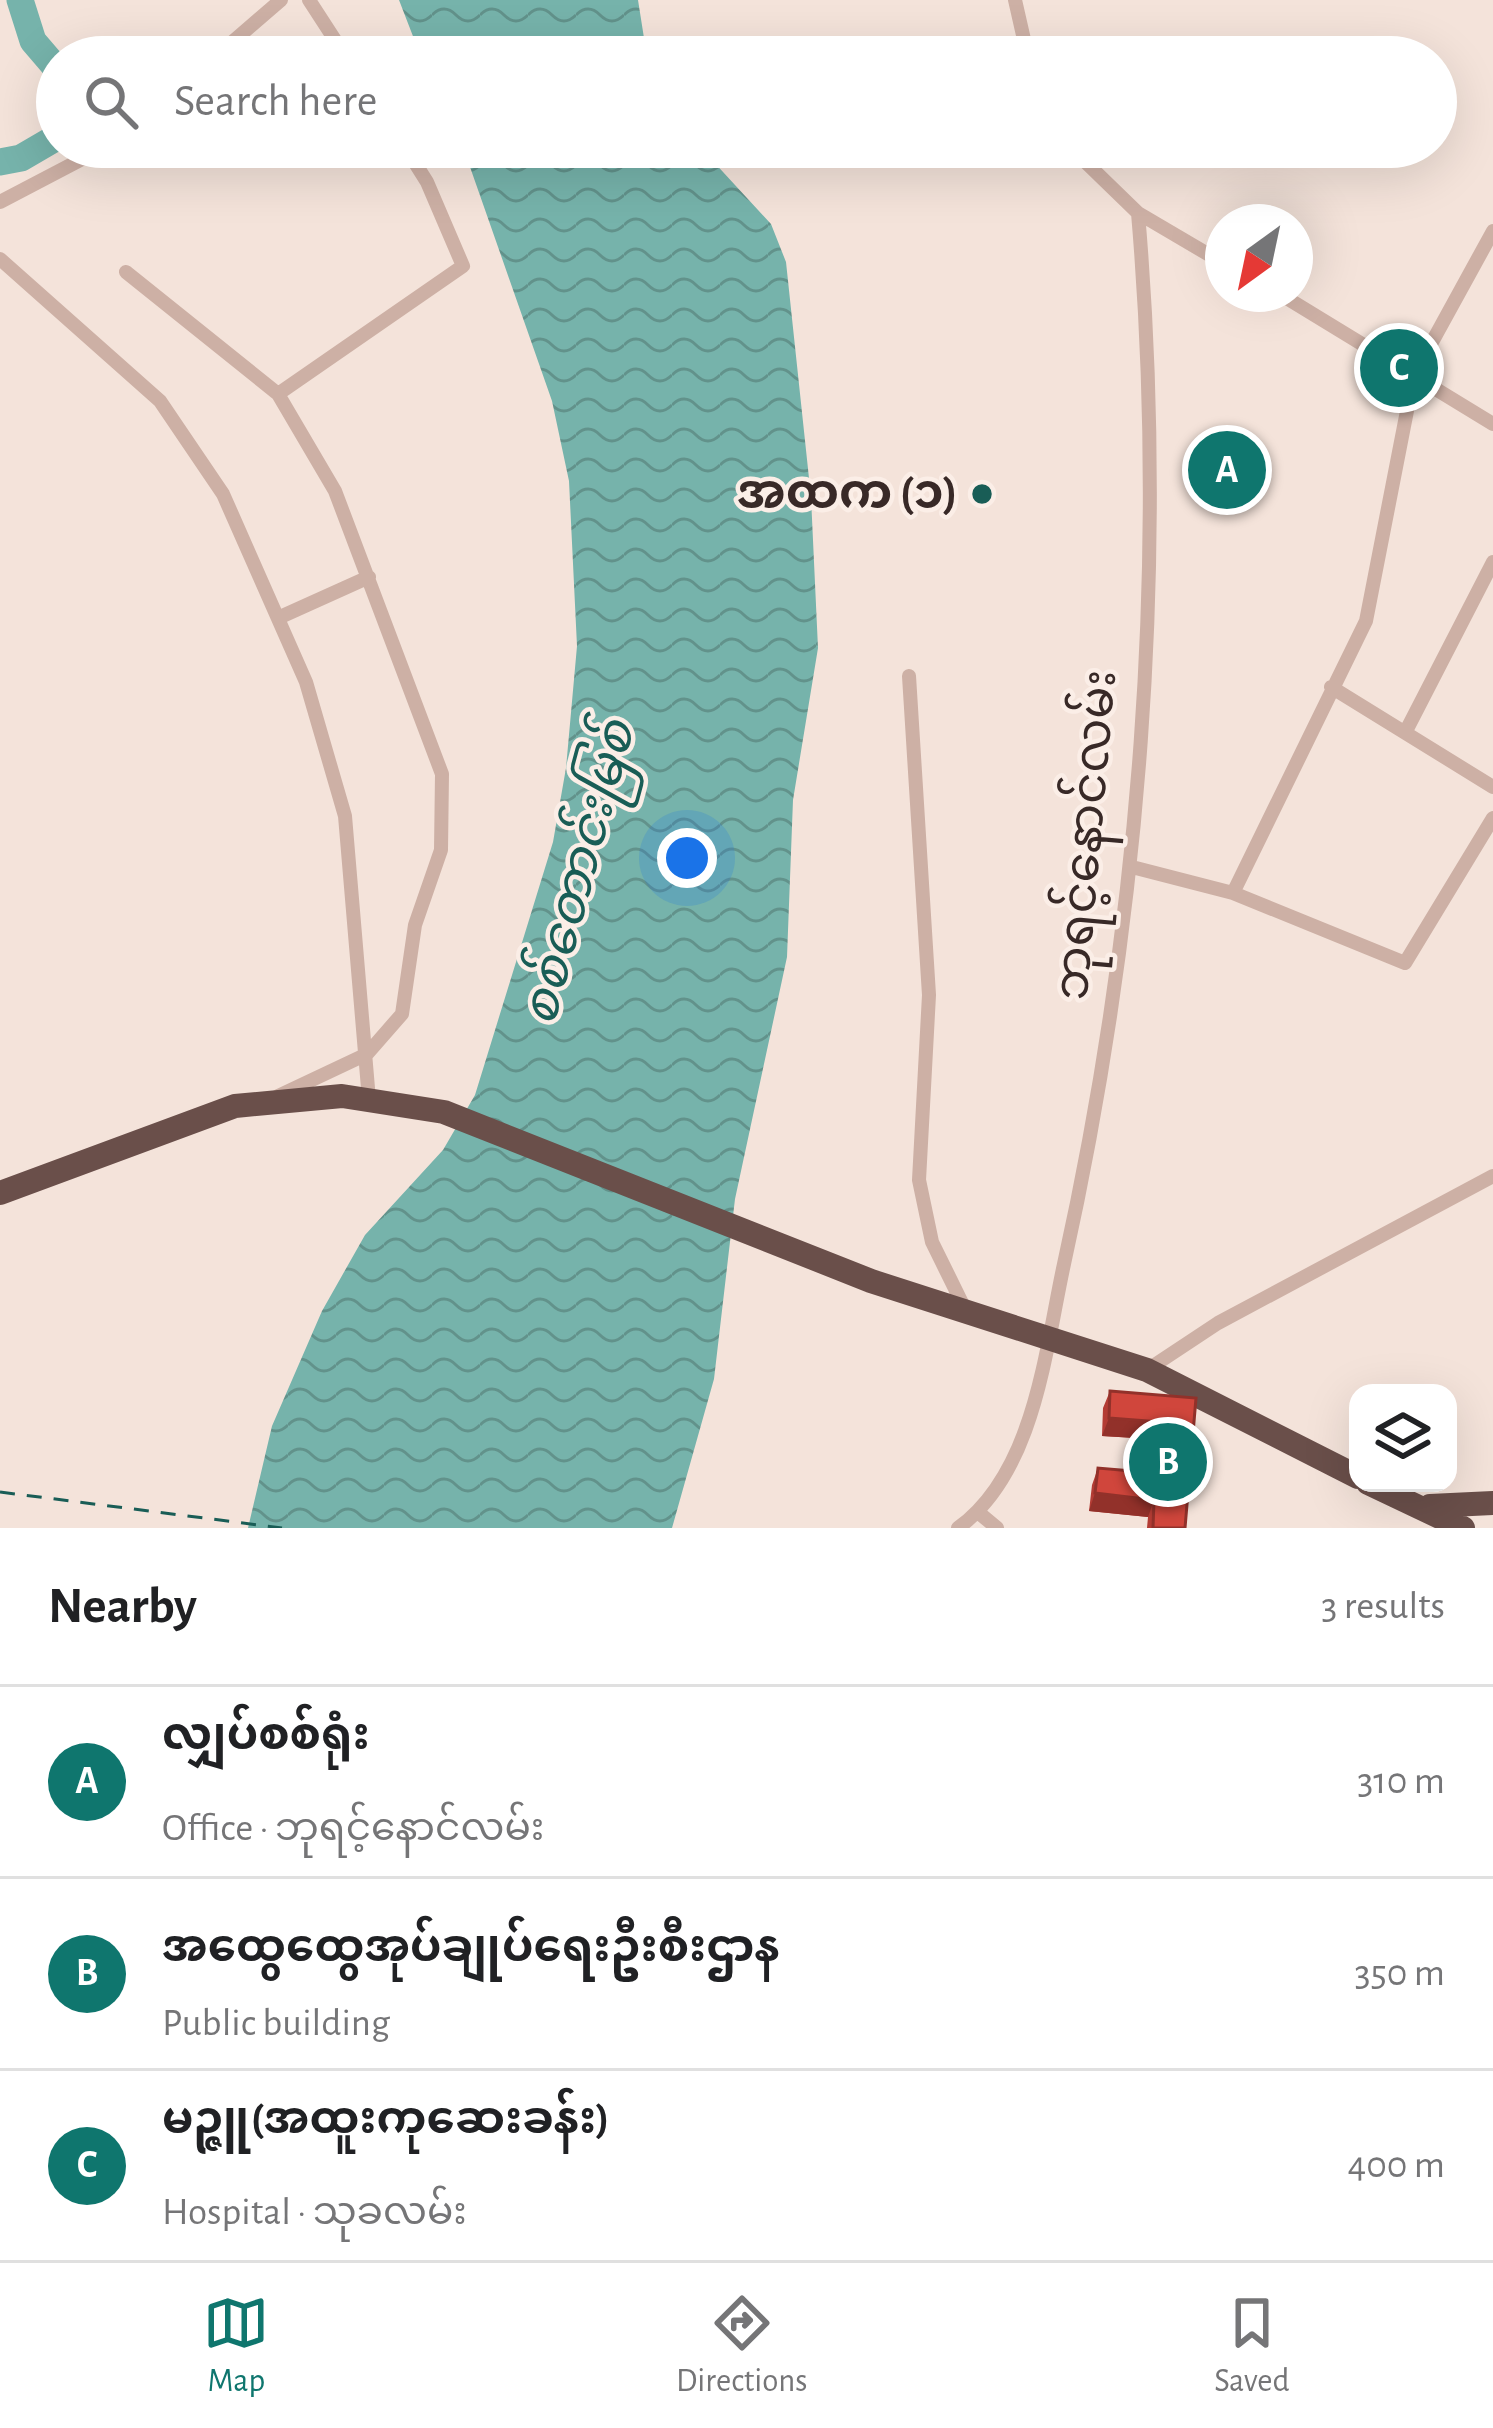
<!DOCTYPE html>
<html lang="en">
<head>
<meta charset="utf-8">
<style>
	:root { --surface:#fff; --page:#f2f2f2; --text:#202124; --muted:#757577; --line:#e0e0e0; --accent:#0f766e }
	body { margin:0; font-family:"Alegreya Sans","Noto Sans Myanmar",sans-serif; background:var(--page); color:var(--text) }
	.controls { position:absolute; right:36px; bottom:36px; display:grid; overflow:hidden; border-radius:24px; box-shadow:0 12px 48px #0002 }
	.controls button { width:108px; height:108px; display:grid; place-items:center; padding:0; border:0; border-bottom:3px solid var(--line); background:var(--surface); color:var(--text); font:60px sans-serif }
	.compass { position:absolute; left:1205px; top:204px; width:108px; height:108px; border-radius:50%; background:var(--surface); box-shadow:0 12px 48px #0002; rotate:213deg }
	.you { position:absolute; left:687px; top:858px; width:42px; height:42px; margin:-30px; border:9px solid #fff; border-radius:50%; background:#1a73e8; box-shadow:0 0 0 18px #1a73e833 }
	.badge { display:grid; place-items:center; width:78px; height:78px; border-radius:50%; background:var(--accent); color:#fff; font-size:39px; font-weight:700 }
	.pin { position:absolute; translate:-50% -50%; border:6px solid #fff; box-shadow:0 3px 12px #0006 }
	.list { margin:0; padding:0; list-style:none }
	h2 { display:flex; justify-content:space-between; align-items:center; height:156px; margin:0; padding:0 48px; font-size:51px }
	h2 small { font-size:39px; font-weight:400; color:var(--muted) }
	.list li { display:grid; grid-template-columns:78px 1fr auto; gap:36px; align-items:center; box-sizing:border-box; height:192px; padding:0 48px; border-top:3px solid var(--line) }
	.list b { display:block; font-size:45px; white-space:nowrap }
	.list p { margin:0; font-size:39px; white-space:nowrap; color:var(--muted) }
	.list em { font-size:39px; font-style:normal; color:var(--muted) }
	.icon { flex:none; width:66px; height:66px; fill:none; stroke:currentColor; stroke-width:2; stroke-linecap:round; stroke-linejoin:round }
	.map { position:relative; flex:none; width:1493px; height:1528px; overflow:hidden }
	.search { position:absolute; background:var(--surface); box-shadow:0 12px 48px #0002; left:36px; right:36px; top:36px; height:132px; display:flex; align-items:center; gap:30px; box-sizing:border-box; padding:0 42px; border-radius:66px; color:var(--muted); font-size:45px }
	.sheet { height:732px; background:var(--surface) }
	nav { display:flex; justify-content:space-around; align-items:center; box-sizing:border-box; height:168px; border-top:3px solid var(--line); background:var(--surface); font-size:33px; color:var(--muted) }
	nav a { display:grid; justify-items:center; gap:6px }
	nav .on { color:var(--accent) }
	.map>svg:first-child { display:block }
</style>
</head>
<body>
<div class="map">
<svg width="1493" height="1528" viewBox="0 0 1493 1528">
	<defs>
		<pattern id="water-waves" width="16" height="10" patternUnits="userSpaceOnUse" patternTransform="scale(3)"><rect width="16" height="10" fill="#76b3ab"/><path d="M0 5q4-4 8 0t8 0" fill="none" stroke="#62928b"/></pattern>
	</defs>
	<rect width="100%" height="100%" fill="#f4e3da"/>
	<path fill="url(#water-waves)" d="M399,0H638L647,57H421Z
		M463,147H700L771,224L786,262L811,497L818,648L793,800L787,957L735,1199L714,1379L672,1528H248L272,1426L322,1311L365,1235L443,1150L475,1095L553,842L566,768L577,646L569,481L552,401Z"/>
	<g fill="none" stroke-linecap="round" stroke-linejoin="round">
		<path stroke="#76b3ab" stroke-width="27" d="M20,0L33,41L57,69
			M0,162L21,158L57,137"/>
		<path stroke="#195d56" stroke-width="3" stroke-dasharray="15 12" stroke-linecap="butt" d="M0,1492L282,1528"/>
		<path stroke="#cdb0a5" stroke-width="14" d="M309,0L346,57
			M1015,0L1028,57
			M215,57L281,0
			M0,202L105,147
			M1138,213L1223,263
			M0,259L160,401L223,494L306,682L345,816L369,1100
			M126,272L278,394L335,491L442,774L441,850L415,925L402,1014L367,1054L278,1096
			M1280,294L1493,424
			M278,394L463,266L427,182L405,147
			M278,618L369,577
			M909,676L929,995L919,1180L932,1242L965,1309
			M1331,687L1493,787
			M1406,731L1493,562
			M1132,867L1233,893L1405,963L1493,818
			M1233,893L1366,621L1414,375L1493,231
			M1147,1370L1218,1323L1493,1176
			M979,1513L997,1528
			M958,1528C1035,1472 1045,1351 1064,1264C1140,920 1168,564 1138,213L1070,147"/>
		<path stroke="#6a4f4a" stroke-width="24" d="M0,1193L235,1106L342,1096L444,1112L871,1281L1147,1370L1358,1477
			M1368,1483L1463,1528
			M1430,1506L1493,1503"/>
	</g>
	<path fill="#b33c34" d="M1110,1391L1196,1398L1185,1528H1147L1148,1517L1089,1511L1092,1485L1098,1468L1151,1473L1152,1439L1102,1436L1103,1408Z"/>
	<path fill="#92312a" d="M1109,1418L1159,1422L1152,1439L1102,1436Z
		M1095,1493L1154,1500L1148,1517L1089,1511Z"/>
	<path fill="#d0463c" stroke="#92312a" stroke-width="3" d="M1110,1391L1196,1398L1185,1528H1153L1154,1500L1095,1493L1098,1468L1156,1473L1159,1422L1109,1418Z"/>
	<circle fill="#195d56" stroke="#fbeee7" stroke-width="4.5" cx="982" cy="494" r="12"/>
	<g text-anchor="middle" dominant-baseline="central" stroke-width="9" stroke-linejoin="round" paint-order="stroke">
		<g font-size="48" font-weight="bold" fill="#382927" stroke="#fbeee7" text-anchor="end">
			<text x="958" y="494">အထက (၁)</text>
		</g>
		<g font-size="48" fill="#382927" stroke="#fbeee7">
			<text transform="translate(1087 835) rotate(-85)">ဘုရင့်နောင်လမ်း</text>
		</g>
		<g font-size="51" font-style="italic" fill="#195d56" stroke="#fbeee7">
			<text transform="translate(579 873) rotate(-75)">စစ်တောင်းမြစ်</text>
		</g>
	</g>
</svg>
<div class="controls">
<button><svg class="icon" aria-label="layers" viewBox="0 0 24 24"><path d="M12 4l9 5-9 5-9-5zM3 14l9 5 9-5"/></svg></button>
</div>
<svg class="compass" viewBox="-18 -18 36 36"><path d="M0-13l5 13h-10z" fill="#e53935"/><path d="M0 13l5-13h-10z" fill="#757577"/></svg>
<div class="you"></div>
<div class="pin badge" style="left:1227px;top:470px">A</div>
<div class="pin badge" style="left:1168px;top:1462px">B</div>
<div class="pin badge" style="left:1399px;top:368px">C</div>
<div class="search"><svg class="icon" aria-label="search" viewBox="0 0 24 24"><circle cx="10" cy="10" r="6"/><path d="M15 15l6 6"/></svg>Search here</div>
</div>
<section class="sheet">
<h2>Nearby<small>3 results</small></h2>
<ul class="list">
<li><span class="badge">A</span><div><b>လျှပ်စစ်ရုံး</b><p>Office · ဘုရင့်နောင်လမ်း</p></div><em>310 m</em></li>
<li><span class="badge">B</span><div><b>အထွေထွေအုပ်ချုပ်ရေးဦးစီးဌာန</b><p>Public building</p></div><em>350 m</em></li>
<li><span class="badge">C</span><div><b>မဉ္ဇူ(အထူးကုဆေးခန်း)</b><p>Hospital · သုခလမ်း</p></div><em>400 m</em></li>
</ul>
</section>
<nav>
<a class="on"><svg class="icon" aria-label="map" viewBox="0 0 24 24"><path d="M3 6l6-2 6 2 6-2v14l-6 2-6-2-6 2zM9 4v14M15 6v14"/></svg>Map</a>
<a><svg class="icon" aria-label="directions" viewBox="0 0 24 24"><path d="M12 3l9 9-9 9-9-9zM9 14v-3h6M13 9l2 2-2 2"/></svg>Directions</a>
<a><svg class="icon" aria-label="saved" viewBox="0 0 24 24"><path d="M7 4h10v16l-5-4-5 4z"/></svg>Saved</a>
</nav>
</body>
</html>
